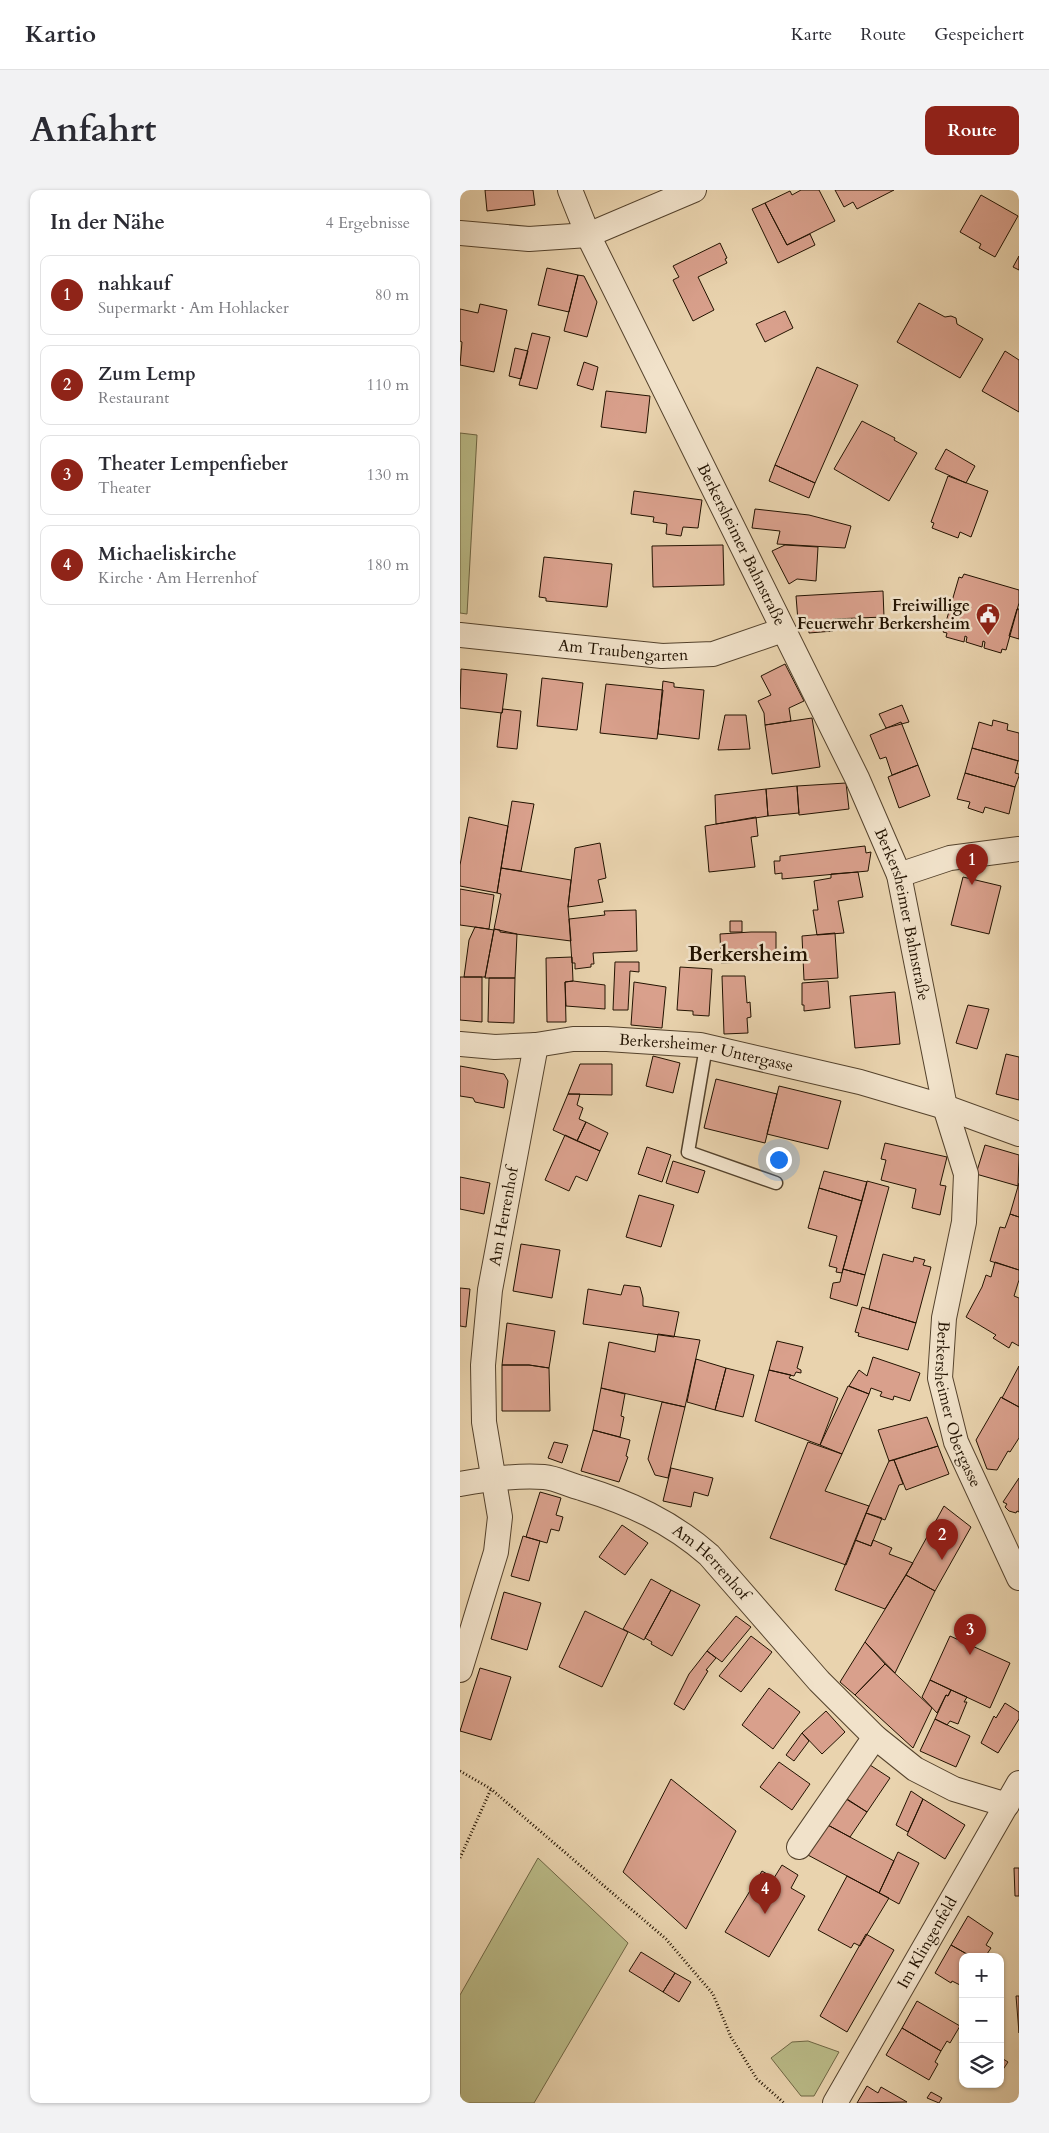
<!DOCTYPE html>
<html lang="de">
<head>
<meta charset="utf-8">
<style>
	:root { --surface:#fff; --page:#f2f2f3; --text:#2b2b33; --muted:#7c7c81; --line:#e1e1e2; --accent:#8f2418 }
	body { margin:0; font-family:Cardo,serif; background:var(--page); color:var(--text) }
	.controls { position:absolute; right:15px; bottom:15px; display:grid; overflow:hidden; border-radius:10px; box-shadow:0 1px 4px #0004 }
	.controls button { width:45px; height:45px; display:grid; place-items:center; padding:0; border:0; border-bottom:1px solid var(--line); background:var(--surface); color:var(--text); font:25px sans-serif }
	.you { position:absolute; left:318px; top:969px; width:18px; height:18px; margin:-12px; border:4px solid #fff; border-radius:50%; background:#1a73e8; box-shadow:0 0 0 8px #1a73e833 }
	.badge { display:grid; place-items:center; width:32px; height:32px; border-radius:50%; background:var(--accent); color:#fff; font-size:16px; font-weight:700 }
	.pin { position:absolute; translate:-50% -41px; filter:drop-shadow(0 1px 2px #0008) }
	.pin::after { content:''; position:absolute; top:26px; width:18px; height:15px; background:inherit; clip-path:polygon(0 0,100% 0,50% 100%) }
	.list { margin:0; padding:0; list-style:none }
	h2 { display:flex; justify-content:space-between; align-items:center; height:65px; margin:0; padding:0 20px; font-size:21px }
	h2 small { font-size:16px; font-weight:400; color:var(--muted) }
	.list li { display:grid; grid-template-columns:32px 1fr auto; gap:15px; align-items:center; box-sizing:border-box; height:80px; margin:0 10px 10px; padding:0 10px; border:1px solid var(--line); border-radius:10px }
	.list b { display:block; font-size:19px; white-space:nowrap }
	.list p { margin:0; font-size:16px; white-space:nowrap; color:var(--muted) }
	.list em { font-size:16px; font-style:normal; color:var(--muted) }
	.icon { flex:none; width:28px; height:28px; fill:none; stroke:currentColor; stroke-width:2; stroke-linecap:round; stroke-linejoin:round }
	.map { position:relative; flex:none; width:559px; height:1913px; overflow:hidden; border-radius:10px }
	header { display:flex; align-items:center; gap:30px; box-sizing:border-box; height:70px; padding:0 25px; background:var(--surface); border-bottom:1px solid var(--line) }
	header strong { font-size:24px }
	nav { display:flex; gap:28px; margin-inline-start:auto; font-size:18px }
	.intro { display:flex; align-items:center; justify-content:space-between; box-sizing:border-box; height:120px; padding:0 30px }
	h1 { margin:0; font-size:35px }
	.button { padding:12px 22px; border-radius:10px; background:var(--accent); color:#fff; font-size:18px; font-weight:700 }
	main { display:flex; gap:30px; padding:0 30px }
	aside { flex:1; background:var(--surface); border-radius:10px; box-shadow:0 1px 4px #0004 }
	.map>svg:first-child { display:block }
</style>
</head>
<body>
<header>
<strong>Kartio</strong>
<nav><a>Karte</a><a>Route</a><a>Gespeichert</a></nav>
</header>
<div class="intro"><h1>Anfahrt</h1><a class="button">Route</a></div>
<main>
<aside>
<h2>In der Nähe<small>4 Ergebnisse</small></h2>
<ul class="list">
<li><span class="badge">1</span><div><b>nahkauf</b><p>Supermarkt · Am Hohlacker</p></div><em>80 m</em></li>
<li><span class="badge">2</span><div><b>Zum Lemp</b><p>Restaurant</p></div><em>110 m</em></li>
<li><span class="badge">3</span><div><b>Theater Lempenfieber</b><p>Theater</p></div><em>130 m</em></li>
<li><span class="badge">4</span><div><b>Michaeliskirche</b><p>Kirche · Am Herrenhof</p></div><em>180 m</em></li>
</ul>
</aside>
<div class="map">
<svg width="559" height="1913" viewBox="0 0 559 1913">
	<rect width="100%" height="100%" fill="#e9d3ae"/>
	<filter id="stains"><feTurbulence type="fractalNoise" baseFrequency=".004" numOctaves="4"/><feColorMatrix values="0 0 0 0 .2 0 0 0 0 .09 0 0 0 0 .02 0 0 0 .5 -.17"/></filter>
	<radialGradient id="worn" r=".72"><stop offset=".6" stop-color="#630" stop-opacity="0"/><stop offset="1" stop-color="#630" stop-opacity=".3"/></radialGradient>
	<path fill="#babb88" stroke="#6e6644" d="M0,243L17,245L7,424L0,423Z
		M78,1668L168,1753L74,1913H0V1805Z
		M348,1851L379,1862L354,1906H341L311,1868L332,1852Z"/>
	<path fill="#d9a08c" stroke="#221200" d="M25,0H73L75,15L27,21Z
		M341,0H359L375,31L327,55L305,13L330,1L332,5Z
		M375,0H434L397,19L393,12L384,17Z
		M521,5L558,26L535,67L519,58L521,54L500,42Z
		M305,13L327,55L350,44L355,55L318,73L292,19Z
		M260,53L267,68L265,69L267,73L238,87L254,120L233,131L213,90L219,87L213,76Z
		M559,66V80L553,77Z
		M87,78L118,85L109,122L78,115Z
		M118,85L124,86L137,112L127,147L104,141Z
		M459,113L485,127L491,126L496,128L497,134L523,149L500,188L437,152Z
		M20,114L47,120L34,182L0,175L2,152L0,151V119L18,123Z
		M325,121L333,138L305,152L296,134Z
		M72,143L90,147L77,199L59,195Z
		M55,158L68,161L61,189L49,186Z
		M545,161L559,170V222L522,201Z
		M124,172L138,177L133,200L117,195Z
		M357,177L398,195L355,293L315,275Z
		M146,201L190,206L186,243L141,237Z
		M402,231L435,248L434,250L457,263L429,311L374,279Z
		M486,259L515,276L506,293L475,279Z
		M315,275L355,293L349,308L309,291Z
		M488,286L528,301L511,347L500,342L498,348L472,338L474,333L471,332Z
		M174,301L242,310L238,338L223,337L221,346L206,344L207,334L193,332L194,327L171,324Z
		M295,319L349,325L391,336L385,358L317,354L320,341L292,338Z
		M263,355L264,395L193,397L192,356Z
		M325,355L358,357L356,391L337,389L329,394L312,361Z
		M84,367L152,374L147,417L86,411V408L79,407Z
		M504,384L559,400V413L546,460L542,459L541,463L524,458L525,452L523,451L522,457L506,452L507,447L505,446L504,452L486,447L487,443L483,442L499,387L502,388Z
		M423,401L424,427L373,429V441L349,443L348,430L338,431L336,406Z
		M557,419H559V449L549,446Z
		M325,474L344,511L329,518L331,531L305,535L304,523L298,511L311,505L301,486Z
		M1,479L47,484L42,523L0,518Z
		M82,488L123,493L117,540L77,536Z
		M203,491L214,493V497L244,500L239,549L198,544Z
		M146,494L203,500L197,549L140,543Z
		M442,515L449,532L426,538L419,524Z
		M43,519L61,521L57,559L37,557L41,523H42Z
		M265,525H286L290,559L258,560Z
		M352,528L360,577L312,584L305,535Z
		M533,530L548,534L547,540L559,543V571L512,558L519,532L532,536Z
		M441,532L458,575L432,585L426,567L420,569L410,545Z
		M512,558L558,571L555,583L559,584V586L555,597L505,583Z
		M458,575L470,606L439,618L428,587Z
		M505,583L555,597L549,624L525,617L523,623L508,618L510,612L497,609Z
		M386,593L389,619L339,625L337,596Z
		M337,596L339,623L308,626L306,599Z
		M306,599L308,626L256,634L255,605Z
		M52,611L74,614L61,681L41,678Z
		M9,627L48,636L37,703L0,696V675Z
		M296,627L298,646L291,647L295,677L249,682L245,636Z
		M140,653L146,688L138,690L143,712L108,717L115,658Z
		M405,656L406,663L411,662L408,681L322,689V683L315,684L314,671H320V666Z
		M41,678L111,690L108,717L111,751L40,742V740L34,739L41,704L37,703Z
		M398,682L403,707L378,711L384,743L357,745L353,720H358L354,691L371,688V684Z
		M503,687L541,696L529,744L491,735Z
		M0,699L34,705L29,739L0,735Z
		M176,720L177,761L133,763L134,774H131V777L115,779V773H112L109,729L145,725L144,721Z
		M270,731H282V742H270Z
		M15,737L34,740L25,787H4L9,750Z
		M34,739L57,744L55,788H25Z
		M291,742H316V771L261,773L260,744Z
		M375,743L378,788L344,790L342,746Z
		M112,767L113,791L105,792L106,832H87L86,768Z
		M155,772H179V782L170,781L168,820H153Z
		M220,777L252,779L249,826L233,825V821L217,820Z
		M262,786H285L287,813L290,812L291,827L287,828L288,843L264,844Z
		M0,787H22V832L0,830Z
		M29,788H55L54,833L28,832Z
		M113,791L145,795V819L106,816L105,792Z
		M368,791L370,818L344,821V815H342V793Z
		M174,792L206,797L202,838L171,835Z
		M435,802L440,854L395,858L390,806Z
		M508,815L529,819L517,859L496,853Z
		M546,864L559,867V910L536,904Z
		M193,866L220,873L213,903L186,896Z
		M120,874H152V905L108,904Z
		M0,876L44,884L48,891L44,918L15,912L13,908L0,906Z
		M256,889L317,904L305,953L244,938Z
		M319,896L381,911L368,959L307,944Z
		M108,904H120L117,915L123,918L119,929L126,932L117,951L93,940Z
		M126,932L148,943L140,961L117,951Z
		M105,945L140,961L127,991L116,986L109,1001L85,990Z
		M425,953L487,967L480,995L486,996L480,1025L452,1018L456,999L421,990L426,970L421,969Z
		M525,955L559,965L558,996L516,984Z
		M187,957L211,965L202,992L178,984Z
		M213,971L245,981L238,1003L206,993Z
		M364,981L407,992L402,1011L359,998Z
		M0,987L30,993L24,1024L0,1019Z
		M407,991L429,997L405,1085L383,1079Z
		M559,993V1027L550,1024Z
		M359,998L402,1011L382,1083L376,1082L377,1078L369,1076L377,1046L348,1038Z
		M179,1005L214,1015L201,1057L166,1047Z
		M550,1024L559,1027V1080L530,1071L540,1037L545,1038Z
		M61,1054L100,1060L92,1108L53,1101Z
		M423,1064L453,1072L454,1067L465,1070L463,1075L471,1077L456,1133L409,1119Z
		M535,1072L559,1080V1090L554,1106L559,1108V1156L552,1152L549,1158L533,1148L536,1145L506,1127L522,1097L526,1085L531,1087Z
		M383,1079L405,1085L397,1116L370,1108L373,1093L380,1092Z
		M164,1095L180,1097L183,1108V1116L219,1122L214,1147L123,1134L128,1099L161,1105Z
		M0,1098L10,1099L6,1137L0,1136Z
		M402,1117L456,1133L448,1160L398,1146L399,1143L395,1142Z
		M47,1133L95,1141L89,1178L69,1175H42Z
		M198,1144L240,1150L225,1217L141,1198L149,1152L195,1162Z
		M317,1151L343,1157L337,1178L341,1180V1183L336,1182L334,1186L309,1180Z
		M413,1167L460,1183L450,1211L434,1206L433,1210L420,1206L422,1202L411,1198L409,1204L389,1196L399,1180L407,1186Z
		M236,1169L266,1178L255,1220L227,1212Z
		M42,1175H69L89,1178L90,1221H42Z
		M559,1176V1217L542,1208Z
		M266,1178L294,1185L283,1227L255,1220Z
		M309,1180L331,1185L329,1188L378,1208L360,1255L295,1231Z
		M388,1196L409,1204L382,1264L360,1255Z
		M141,1198L165,1204L161,1226L164,1227L160,1247L133,1240Z
		M541,1207L559,1217V1248L550,1262L548,1261L537,1280L527,1279L516,1250Z
		M202,1212L225,1217L208,1288L195,1285L188,1269Z
		M467,1227L478,1256L429,1271L418,1240Z
		M133,1240L170,1250L166,1266L168,1267L159,1292L121,1281Z
		M94,1252L108,1255L102,1273L88,1268Z
		M348,1252L382,1264L365,1301L409,1316L386,1375L310,1348Z
		M478,1256L489,1284L446,1300L434,1270Z
		M434,1270L443,1294L439,1295L425,1330L406,1323L429,1271Z
		M211,1278L253,1288L248,1306L234,1302L231,1317L203,1311Z
		M559,1288V1322L557,1321L556,1323L549,1321L545,1317L547,1314L543,1312Z
		M80,1302L101,1308L96,1325L103,1327L99,1341L91,1339L87,1353L66,1347Z
		M484,1316L511,1337L475,1401L446,1385Z
		M406,1323L422,1328L411,1356L395,1350Z
		M162,1335L188,1353L165,1385L139,1367Z
		M63,1346L80,1351L69,1391L51,1386Z
		M395,1350L411,1356L413,1350L432,1358L429,1364L453,1373L425,1419L375,1400Z
		M446,1385L475,1401L435,1483L405,1452Z
		M191,1389L211,1400L184,1450L163,1439Z
		M211,1400L240,1415L212,1466L191,1454L192,1452L185,1448Z
		M44,1402L81,1413L67,1460L31,1449Z
		M125,1421L168,1442L142,1497L99,1477Z
		M276,1426L291,1437L262,1472L247,1461Z
		M291,1446L312,1462L281,1502L259,1486Z
		M490,1446L550,1473L530,1518L470,1490Z
		M405,1452L425,1474L395,1505L380,1492Z
		M247,1461L256,1468L246,1480L248,1481L224,1520L214,1514L229,1484Z
		M425,1474L472,1518L453,1558L395,1505Z
		M20,1478L51,1487L31,1550L0,1541Z
		M470,1490L491,1500L488,1506L486,1505L477,1523L462,1507Z
		M309,1498L340,1522L313,1559L282,1535Z
		M491,1500L507,1507L504,1512H507L498,1534L490,1531L487,1535L475,1529L486,1505L488,1506Z
		M545,1513L559,1522V1529L538,1563L521,1553L534,1526L536,1528Z
		M366,1521L385,1542L362,1564L342,1543Z
		M475,1529L510,1546L496,1577L460,1561Z
		M342,1543L349,1551L334,1571L326,1565Z
		M319,1572L350,1594L332,1620L300,1597Z
		M410,1575L430,1588L407,1622L386,1609Z
		M211,1589L276,1641L226,1739L163,1682Z
		M451,1601L463,1609L448,1642L436,1635Z
		M384,1607L407,1622L390,1647L366,1634Z
		M463,1609L505,1635L485,1669L447,1645Z
		M366,1634L434,1671L419,1703L346,1664Z
		M438,1662L459,1673L439,1714L419,1703Z
		M322,1675L338,1685L331,1698L345,1706L309,1767L265,1742L302,1681L314,1688Z
		M554,1678H559V1706H555Z
		M387,1686L429,1708L400,1756L394,1753L391,1758L358,1740Z
		M508,1726L533,1743L526,1755L531,1758L525,1767H512L491,1755Z
		M406,1744L434,1760L387,1842L360,1826Z
		M491,1755L512,1767H503L502,1796L492,1791L491,1793L475,1783Z
		M181,1762L215,1783L203,1802L169,1781Z
		M215,1783L231,1792L219,1812L203,1802Z
		M556,1806H559V1843Z
		M457,1811L500,1836L490,1853L487,1851L481,1861L442,1838Z
		M442,1838L481,1861L475,1872L478,1874L469,1890L426,1865Z
		M540,1867L548,1872L540,1884Z
		M407,1896L418,1903L421,1897L447,1912L397,1913Z
		M471,1902L482,1908L479,1913L467,1908Z"/>
	<g fill="none" stroke-linecap="round" stroke-linejoin="round">
		<defs>
			<path id="service" d="M246,857L228,962L316,993"/>
			<g id="minor">
				<path id="s1" d="M110,0L128,45L397,588L439,685L485,917L506,984L504,1032L484,1128L480,1188L496,1252L559,1388"/>
				<path d="M0,43L69,49L128,45L234,0"/>
				<path id="s2" d="M0,445L202,466L253,464L323,440"/>
				<path d="M439,685L490,668L559,659"/>
				<path id="s3" d="M0,854L35,857L76,855L113,849H147L240,855L400,892L485,917L559,944"/>
				<path id="s4" d="M0,1294C27,1289 56,1285 84,1287C96,1288 109,1295 121,1298C170,1313 210,1331 249,1365L359,1491L415,1547L455,1579L494,1599L547,1615"/>
				<path id="s5" d="M0,1480L36,1362L40,1327L24,1232L23,1175L30,1100L76,855"/>
				<path d="M339,1657L415,1547"/>
				<path id="s6" d="M375,1913L559,1593"/>
			</g>
		</defs>
		<use href="#service" stroke="#54422c" stroke-width="15"/>
		<use href="#minor" stroke="#54422c" stroke-width="26"/>
		<path stroke="#221200" stroke-width="3" stroke-dasharray="1 2.5" stroke-linecap="butt" d="M0,1581L31,1599L206,1749L253,1804L271,1847L297,1889L324,1913
			M0,1668L31,1599"/>
		<use href="#service" stroke="#f1e2ca" stroke-width="12"/>
		<use href="#minor" stroke="#f1e2ca" stroke-width="24"/>
	</g>
	<defs>
		<symbol id="civic-pin" viewBox="-11 -11 22 30"><path d="M0 17L-7.5 6A9.5 9.5 0 1 1 7.5 6Z" fill="#8f2418" stroke="#f1e2ca"/><path d="M-.6-6.5H3V-4.5H.6V-3L4-1V1h2V6H-6V1h2V-1L-.6-3ZM-1.2 2.5V6h2.4V2.5Z" fill="#fff"/></symbol>
	</defs>
	<g fill-rule="evenodd">
		<use href="#civic-pin" x="514" y="411" width="28" height="38"/>
	</g>
	<g text-anchor="middle" dominant-baseline="central" stroke-width="5" stroke-linejoin="round" paint-order="stroke">
		<g font-size="16" fill="#221200" stroke="#f1e2ca">
			<text stroke="none"><textPath href="#s1" startOffset="394">Berkersheimer Bahnstraße</textPath></text>
			<text stroke="none"><textPath href="#s2" startOffset="164">Am Traubengarten</textPath></text>
			<text stroke="none"><textPath href="#s1" startOffset="799">Berkersheimer Bahnstraße</textPath></text>
			<text stroke="none"><textPath href="#s3" startOffset="248">Berkersheimer Untergasse</textPath></text>
			<text stroke="none"><textPath href="#s5" startOffset="462">Am Herrenhof</textPath></text>
			<text stroke="none"><textPath href="#s1" startOffset="1302">Berkersheimer Obergasse</textPath></text>
			<text stroke="none"><textPath href="#s4" startOffset="275">Am Herrenhof</textPath></text>
			<text stroke="none"><textPath href="#s6" startOffset="185">Im Klingenfeld</textPath></text>
		</g>
		<g font-size="16" font-weight="bold" fill="#221200" stroke="#f1e2ca" text-anchor="end">
			<text x="510" y="416">Freiwillige<tspan x="510" dy="18">Feuerwehr Berkersheim</tspan></text>
		</g>
		<g font-size="21" font-weight="bold" fill="#221200" stroke="#f1e2ca">
			<text x="288" y="764">Berkersheim</text>
		</g>
	</g>
	<rect width="100%" height="100%" filter="url(#stains)"/>
	<rect width="100%" height="100%" fill="url(#worn)"/>
</svg>
<div class="controls">
<button>+</button>
<button>−</button>
<button><svg class="icon" aria-label="layers" viewBox="0 0 24 24"><path d="M12 4l9 5-9 5-9-5zM3 14l9 5 9-5"/></svg></button>
</div>
<div class="you"></div>
<div class="pin badge" style="left:512px;top:695px">1</div>
<div class="pin badge" style="left:482px;top:1370px">2</div>
<div class="pin badge" style="left:510px;top:1465px">3</div>
<div class="pin badge" style="left:305px;top:1724px">4</div>
</div>
</main>
</body>
</html>
